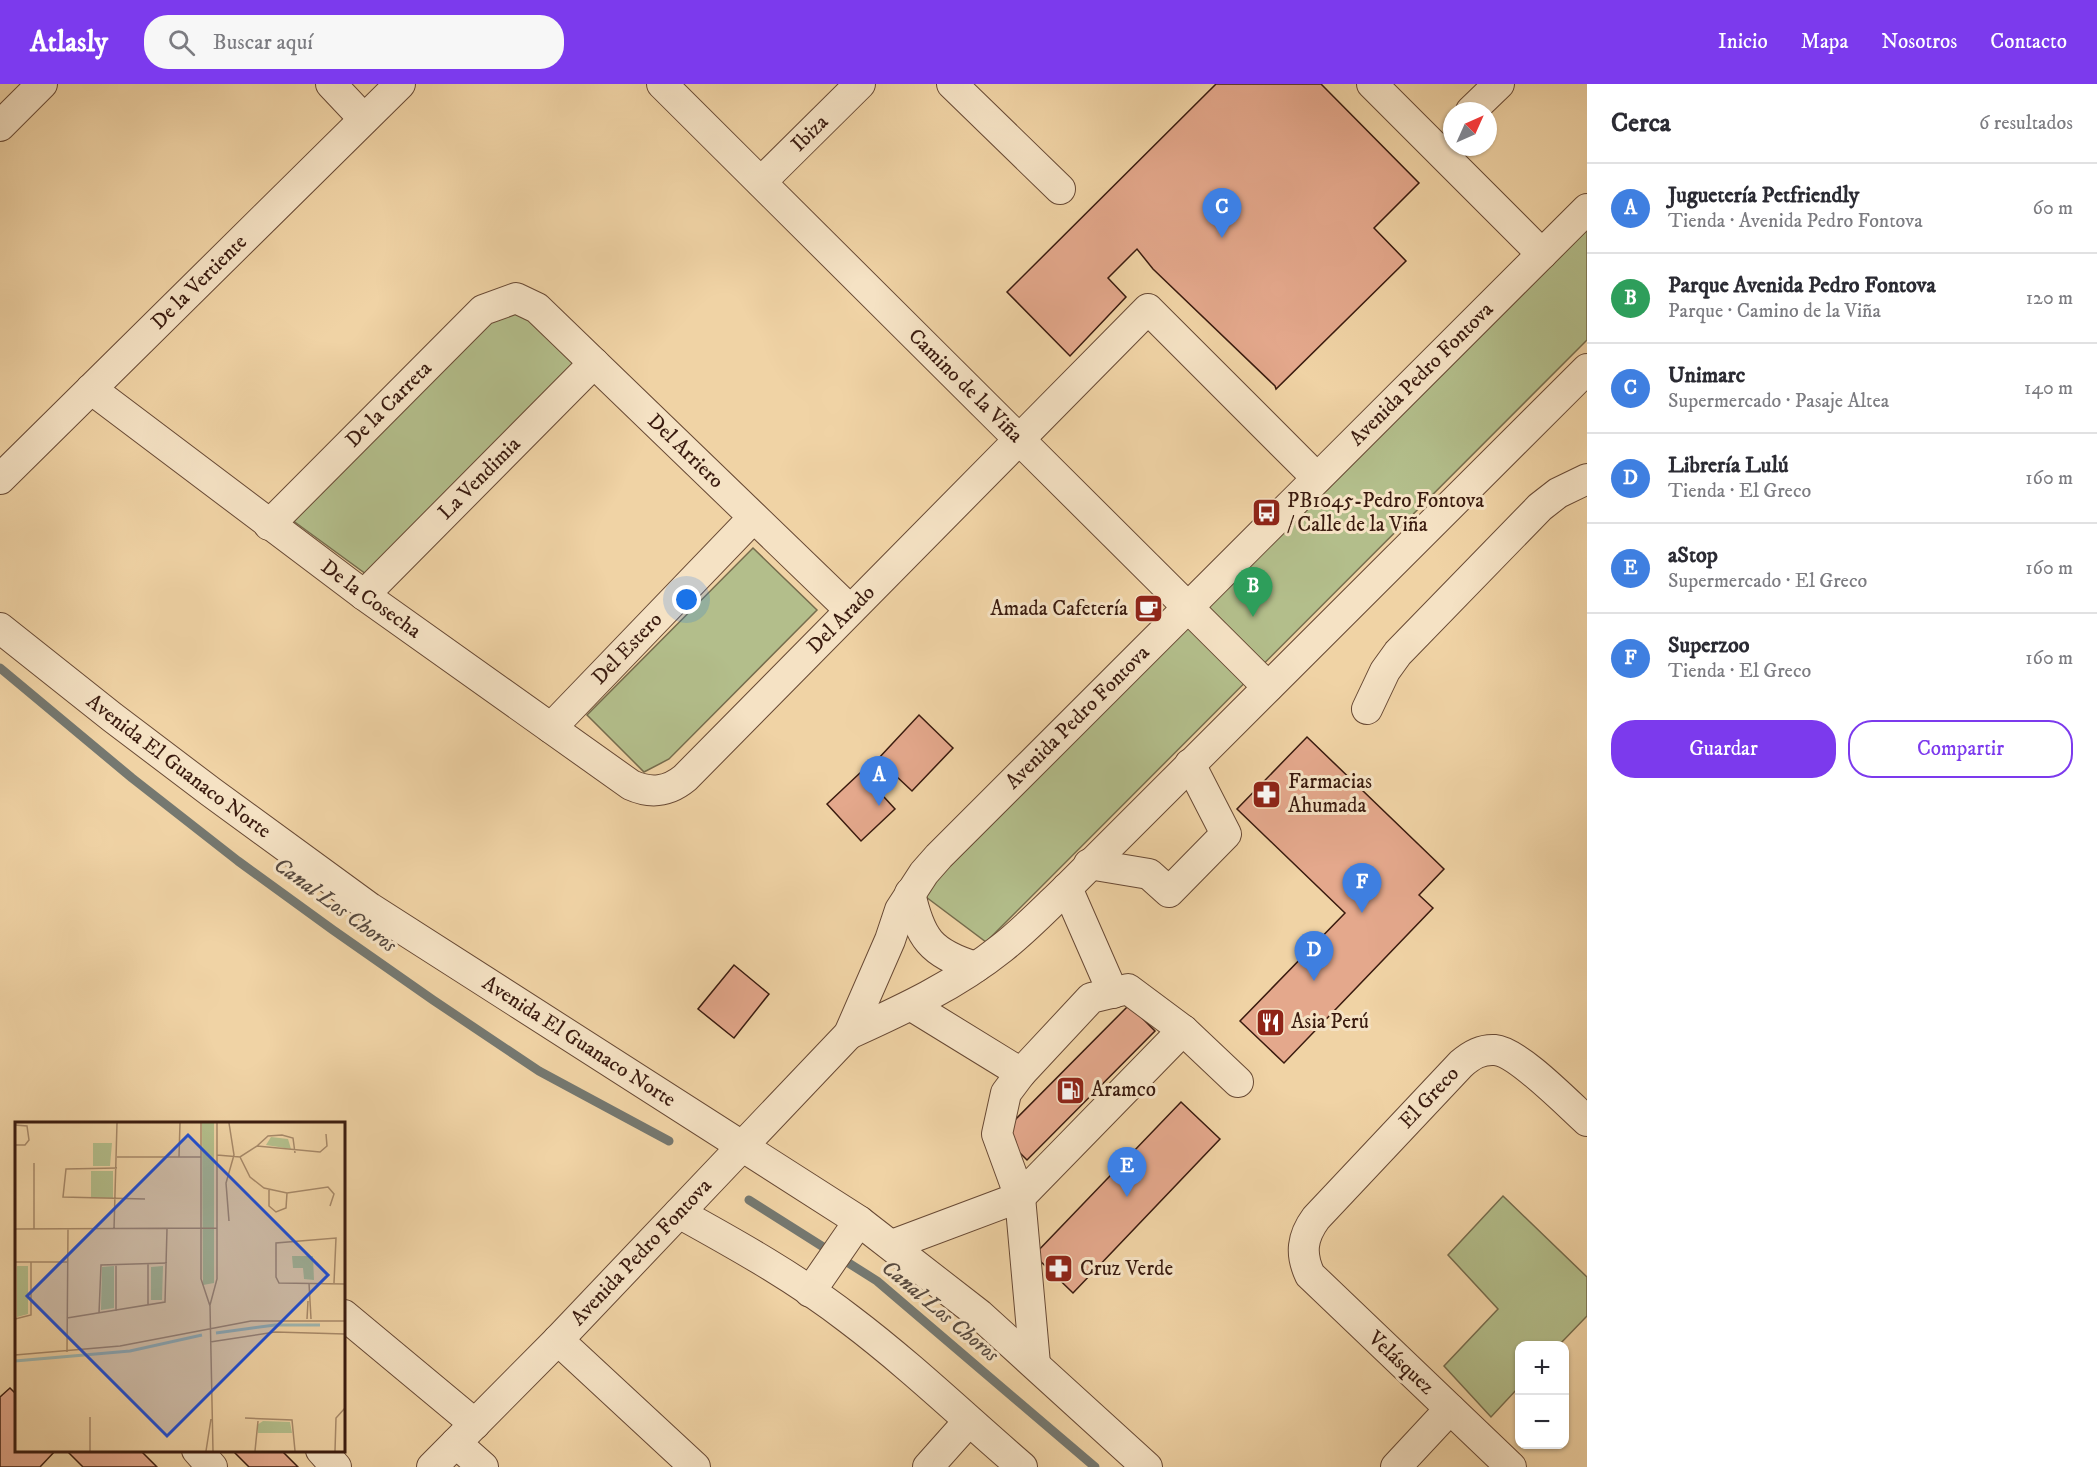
<!DOCTYPE html>
<html lang="es">
<head>
<meta charset="utf-8">
<style>
	:root { --surface:#fff; --page:#f7f7f7; --text:#2b2b33; --muted:#7c7c81; --line:#e1e1e2; --accent:#7c3aed }
	body { margin:0; font-family:"IM FELL DW Pica",serif; background:var(--page); color:var(--text) }
	.controls { position:absolute; right:18px; bottom:18px; display:grid; overflow:hidden; border-radius:12px; box-shadow:0 2px 4px #0004 }
	.controls button { width:54px; height:54px; display:grid; place-items:center; padding:0; border:0; border-bottom:2px solid var(--line); background:var(--surface); color:var(--text); font:30px sans-serif }
	.compass { position:absolute; left:1443px; top:18px; width:54px; height:54px; border-radius:50%; background:var(--surface); box-shadow:0 2px 4px #0004; rotate:45deg }
	.you { position:absolute; left:687px; top:516px; width:21px; height:21px; margin:-15px; border:4px solid #fff; border-radius:50%; background:#1a73e8; box-shadow:0 0 0 9px #1a73e833 }
	.badge { display:grid; place-items:center; width:39px; height:39px; border-radius:50%; background:var(--accent); color:#fff; font-size:20px; font-weight:700 }
	.pin { position:absolute; translate:-50% -50px; filter:drop-shadow(0 2px 3px #0008) }
	.pin::after { content:''; position:absolute; top:32px; width:21px; height:18px; background:inherit; clip-path:polygon(0 0,100% 0,50% 100%) }
	.list { margin:0; padding:0; list-style:none }
	h2 { display:flex; justify-content:space-between; align-items:center; height:78px; margin:0; padding:0 24px; font-size:26px }
	h2 small { font-size:20px; font-weight:400; color:var(--muted) }
	.list li { display:grid; grid-template-columns:39px 1fr auto; gap:18px; align-items:center; box-sizing:border-box; height:90px; padding:0 24px; border-top:2px solid var(--line) }
	.list b { display:block; font-size:22px; white-space:nowrap }
	.list p { margin:0; font-size:20px; white-space:nowrap; color:var(--muted) }
	.list em { font-size:20px; font-style:normal; color:var(--muted) }
	.actions { display:flex; gap:12px; padding:18px 24px }
	.actions a { flex:1; padding:14px 0; border:2px solid var(--accent); border-radius:24px; text-align:center; font-size:21px; color:var(--accent) }
	.actions .main { background:var(--accent); color:#fff }
	.icon { flex:none; width:33px; height:33px; fill:none; stroke:currentColor; stroke-width:2; stroke-linecap:round; stroke-linejoin:round }
	.map { position:relative; flex:none; width:1587px; height:1383px; overflow:hidden }
	header { display:flex; align-items:center; gap:36px; box-sizing:border-box; height:84px; padding:0 30px; background:var(--accent); color:#fff }
	header strong { font-size:28px }
	nav { display:flex; gap:33px; margin-inline-start:auto; font-size:21px }
	.search { width:420px; height:54px; background:var(--page); display:flex; align-items:center; gap:15px; box-sizing:border-box; padding:0 21px; border-radius:24px; color:var(--muted); font-size:22px }
	main { display:flex }
	aside { flex:1; background:var(--surface) }
	.map>svg:first-child { display:block }
</style>
</head>
<body>
<header>
<strong>Atlasly</strong>
<div class="search"><svg class="icon" aria-label="search" viewBox="0 0 24 24"><circle cx="10" cy="10" r="6"/><path d="M15 15l6 6"/></svg>Buscar aquí</div>
<nav><a>Inicio</a><a>Mapa</a><a>Nosotros</a><a>Contacto</a></nav>
</header>
<main>
<div class="map">
<svg width="1587" height="1383" viewBox="0 0 1587 1383">
	<rect width="100%" height="100%" fill="#f0d3a5"/>
	<filter id="stains"><feTurbulence type="fractalNoise" baseFrequency=".00333" numOctaves="4"/><feColorMatrix values="0 0 0 0 .2 0 0 0 0 .09 0 0 0 0 .02 0 0 0 .5 -.17"/></filter>
	<radialGradient id="worn" r=".72"><stop offset=".6" stop-color="#630" stop-opacity="0"/><stop offset="1" stop-color="#630" stop-opacity=".3"/></radialGradient>
	<path fill="#b3be8b" stroke="#766c4d" stroke-width="1.5" d="M1587,137V256L986,858L922,810Z
		M512,225L526,232L578,279L366,490L292,436L490,234Z
		M753,464L817,526L669,675L644,688L587,631Z
		M1503,1112L1587,1193V1232L1559,1261L1520,1262L1519,1303L1491,1333L1444,1282L1498,1225L1448,1171Z"/>
	<g fill="none" stroke-linecap="round" stroke-linejoin="round">
		<path stroke="#757870" stroke-width="9" d="M0,584L132,694L238,777L333,846L433,916L539,987L669,1057
			M749,1116L877,1197L1095,1383"/>
	</g>
	<path fill="#e4a88c" stroke="#3a1b0f" stroke-width="1.5" d="M1216,0H1321L1419,99L1374,144L1406,177L1276,305L1275,302L1153,185L1137,165L1108,194L1126,213L1070,272L1007,208Z
		M919,631L953,664L912,707L878,675Z
		M1307,653L1444,785L1419,811L1433,824L1284,979L1240,937L1345,829L1237,725Z
		M861,688L895,725L861,757L827,720Z
		M734,881L769,910L734,954L698,925Z
		M1129,921L1155,947L1027,1076L1001,1050Z
		M1181,1018L1220,1055L1073,1209L1034,1171Z
		M10,1304L16,1310V1366H56L40,1383H0V1313Z
		M66,1366H140L157,1383H83Z
		M232,1366H281L298,1383H249Z"/>
	<g fill="none" stroke-linecap="round" stroke-linejoin="round">
		<defs>
			<g id="minor">
				<path d="M331,0L364,35"/>
				<path id="s1" d="M662,0L1268,603"/>
				<path d="M952,0L1060,105"/>
				<path d="M1372,0L1542,170"/>
				<path d="M1471,27L1499,0"/>
				<path d="M0,42L42,0"/>
				<path id="s2" d="M761,98L860,0"/>
				<path id="s3" d="M91,305L364,511L631,701C651,710 668,708 685,694L1148,225L1317,394"/>
				<path id="s4" d="M0,395L400,0"/>
				<path id="s5" d="M269,441L483,226L516,214L537,224L850,526"/>
				<path id="s6" d="M364,511L594,279"/>
				<path id="s7" d="M0,544L112,633L211,708L370,824L859,1137L980,1231L1147,1383"/>
				<path d="M1367,625L1385,587L1398,569L1540,423L1558,409L1587,395"/>
				<path id="s8" d="M551,644L753,434"/>
				<path d="M1089,780L1149,790L1169,808L1226,750L1190,680"/>
				<path d="M1067,804L1113,909"/>
				<path d="M910,809C920,854 930,869 976,883"/>
				<path d="M912,922L1021,989"/>
				<path d="M849,950C902,926 956,901 1002,864C1025,846 1045,825 1067,804L1587,285"/>
				<path d="M679,1129C737,1161 796,1194 849,1235C910,1281 965,1334 1022,1383"/>
				<path d="M892,1161L1020,1113L1183,946"/>
				<path d="M810,1208L859,1137"/>
				<path d="M344,1231L475,1340"/>
				<path d="M558,1256L695,1383"/>
				<path d="M1035,1280L1020,1113L997,1050L1006,1009L1021,989L1091,914L1128,905L1183,946L1238,998"/>
				<path d="M456,1359L483,1383"/>
				<path d="M197,1366L212,1383"/>
				<path d="M321,1366L336,1383"/>
				<path id="s9" d="M432,1383L558,1256L849,950L890,856L900,826L924,789L939,772L1587,125"/>
				<path d="M928,1383L969,1337"/>
				<path d="M1396,1383L1450,1325"/>
				<path id="s10" d="M1511,1383L1310,1191C1300,1170 1302,1153 1316,1134L1461,980C1471,971 1481,965 1495,966C1518,968 1568,1020 1587,1037"/>
			</g>
		</defs>
		<use href="#minor" stroke="#684934" stroke-width="32"/>
		<use href="#minor" stroke="#f5e2c4" stroke-width="30"/>
	</g>
	<defs>
		<symbol id="bus-square" viewBox="-11 -11 22 22"><rect x="-9" y="-9" width="18" height="18" rx="4" fill="#8f2418" stroke="#f5e2c4"/><path d="M-5-6H5V4H4V6H2V4H-2V6H-4V4H-5ZM-3.5-4V0h7V-4ZM-3.5 1.2v1.5H-2V1.2ZM2 1.2v1.5H3.5V1.2Z" fill="#fff"/></symbol>
		<symbol id="cafe-square" viewBox="-11 -11 22 22"><rect x="-9" y="-9" width="18" height="18" rx="4" fill="#8f2418" stroke="#f5e2c4"/><path d="M-5.5-4.5H6V0H3Q3 3.5 0 3.5H-2.5Q-5.5 3.5-5.5 0ZM3-3.2v2h1.7v-2ZM-6 4.5H4V6H-6Z" fill="#fff"/></symbol>
		<symbol id="pharmacy-square" viewBox="-11 -11 22 22"><rect x="-9" y="-9" width="18" height="18" rx="4" fill="#8f2418" stroke="#f5e2c4"/><path d="M-2-6h4v4h4v4h-4v4h-4v-4h-4v-4h4Z" fill="#fff"/></symbol>
		<symbol id="restaurant-square" viewBox="-11 -11 22 22"><rect x="-9" y="-9" width="18" height="18" rx="4" fill="#8f2418" stroke="#f5e2c4"/><path d="M-5-6h1v4h1v-4h1v4h1v-4h1v5L-1.5 .5V6h-2V.5L-5-1ZM5-6V6H3V1.5H1.5Q1.5-4 5-6Z" fill="#fff"/></symbol>
		<symbol id="fuel-square" viewBox="-11 -11 22 22"><rect x="-9" y="-9" width="18" height="18" rx="4" fill="#8f2418" stroke="#f5e2c4"/><path d="M-5.5-6h7V0h2V4h1.3V-2.5L3-4.5l.8-.8L6-3V5H2.5V1h-1V6h-7ZM-4.2-4.7v3.2H.2V-4.7Z" fill="#fff"/></symbol>
	</defs>
	<g fill-rule="evenodd">
		<use href="#bus-square" x="1250" y="412" width="33" height="33"/>
		<use href="#cafe-square" x="1132" y="508" width="33" height="33"/>
		<use href="#pharmacy-square" x="1250" y="694" width="33" height="33"/>
		<use href="#restaurant-square" x="1254" y="922" width="33" height="33"/>
		<use href="#fuel-square" x="1054" y="990" width="33" height="33"/>
		<use href="#pharmacy-square" x="1042" y="1168" width="33" height="33"/>
	</g>
	<g text-anchor="middle" dominant-baseline="central" stroke-width="6" stroke-linejoin="round" paint-order="stroke">
		<g font-size="21" fill="#3a1b0f" stroke="#f5e2c4">
			<text stroke="none"><textPath href="#s2" startOffset="69">Ibiza</textPath></text>
			<text stroke="none"><textPath href="#s4" startOffset="280">De la Vertiente</textPath></text>
			<text stroke="none"><textPath href="#s9" startOffset="1484">Avenida Pedro Fontova</textPath></text>
			<text stroke="none"><textPath href="#s1" startOffset="428">Camino de la Viña</textPath></text>
			<text stroke="none"><textPath href="#s5" startOffset="170">De la Carreta</textPath></text>
			<text stroke="none"><textPath href="#s5" startOffset="568">Del Arriero</textPath></text>
			<text stroke="none"><textPath href="#s6" startOffset="164">La Vendimia</textPath></text>
			<text stroke="none"><textPath href="#s3" startOffset="350">De la Cosecha</textPath></text>
			<text stroke="none"><textPath href="#s3" startOffset="950">Del Arado</textPath></text>
			<text stroke="none"><textPath href="#s8" startOffset="110">Del Estero</textPath></text>
			<text stroke="none"><textPath href="#s9" startOffset="998">Avenida Pedro Fontova</textPath></text>
			<text stroke="none"><textPath href="#s7" startOffset="226">Avenida El Guanaco Norte</textPath></text>
			<text stroke="none"><textPath href="#s7" startOffset="712">Avenida El Guanaco Norte</textPath></text>
			<text stroke="none"><textPath href="#s10" startOffset="504">El Greco</textPath></text>
			<text stroke="none"><textPath href="#s9" startOffset="300">Avenida Pedro Fontova</textPath></text>
			<text transform="translate(1401 1279) rotate(43)">Velásquez</text>
		</g>
		<g font-size="21" fill="#3a1b0f" stroke="#f5e2c4" text-anchor="start">
			<text x="1287" y="417">PB1045-Pedro Fontova<tspan x="1287" dy="24">/ Calle de la Viña</tspan></text>
			<text x="1128" y="525" text-anchor="end">Amada Cafetería</text>
			<text x="1288" y="698">Farmacias<tspan x="1288" dy="24">Ahumada</tspan></text>
			<text x="1291" y="938">Asia Perú</text>
			<text x="1091" y="1006">Aramco</text>
			<text x="1080" y="1185">Cruz Verde</text>
		</g>
		<g font-size="22" font-style="italic" fill="#584a3f" stroke="#f5e2c4">
			<text transform="translate(335 821) rotate(36)">Canal Los Choros</text>
			<text transform="translate(940 1227) rotate(40)">Canal Los Choros</text>
		</g>
	</g>
	<g transform="translate(15 1038)">
		<rect width="330" height="330" fill="#f0d3a5"/>
		<path d="M187,1H199V161L188,163ZM256,15L273,17L276,27L251,23ZM78,21H97L95,44H78ZM76,49H98V76H76ZM277,134H298L299,158L289,157L288,146H278ZM2,144H13V192L2,195ZM99,144V186L86,188L87,145ZM148,144L147,178H136V145ZM248,299L275,300L277,311H243L242,303Z" fill="#b3be8b"/>
		<path fill="none" stroke="#9db6b0" stroke-width="3" d="M201,211L260,203H305M0,239L115,229L187,213"/>
		<path fill="none" stroke="#a78969" stroke-width="1.5" d="M186,1V157L195,184L198,329M214,1L219,33L211,61L214,99M0,3L12,4L14,18L10,23H0M242,24L253,14L267,13L278,16L280,31M202,33L225,35L242,24L305,30L312,24L311,12M102,35H186M164,35L165,1M225,35L235,55L249,66L272,71L313,65L319,72L315,84M102,46L51,47L48,75L130,77M254,68V84L261,90L271,86L272,71M0,107L202,106M19,107V41M99,107L102,1M0,140H53M101,142V189M133,142V183M0,150V197M294,161L296,197M319,161L321,116L261,121V155L264,161L330,162M195,183L202,157V1M84,191L86,143L152,141M52,196L150,180L152,107M0,197L16,193V140M292,197L293,179M195,220L260,210L330,212M52,230L53,107M0,233L105,224L236,199H330M230,296L277,298L280,329M75,329V295M191,329L196,297M240,329L243,299M320,329L321,296L330,286"/>
		<path fill="#1d4ed8" fill-opacity="0.15" stroke="#1d4ed8" stroke-width="3" d="M173,13L313,153L152,314L12,174Z"/>
		<rect width="330" height="330" fill="none" stroke="#3a1b0f" stroke-width="3"/>
	</g>
	<rect width="100%" height="100%" filter="url(#stains)"/>
	<rect width="100%" height="100%" fill="url(#worn)"/>
</svg>
<div class="controls">
<button>+</button>
<button>−</button>
</div>
<svg class="compass" viewBox="-18 -18 36 36"><path d="M0-13l5 13h-10z" fill="#e53935"/><path d="M0 13l5-13h-10z" fill="#7c7c81"/></svg>
<div class="you"></div>
<div class="pin badge" style="left:879px;top:722px;background:#3f7fe0">A</div>
<div class="pin badge" style="left:1253px;top:533px;background:#2e9e5b">B</div>
<div class="pin badge" style="left:1222px;top:154px;background:#3f7fe0">C</div>
<div class="pin badge" style="left:1314px;top:897px;background:#3f7fe0">D</div>
<div class="pin badge" style="left:1127px;top:1113px;background:#3f7fe0">E</div>
<div class="pin badge" style="left:1362px;top:829px;background:#3f7fe0">F</div>
</div>
<aside>
<h2>Cerca<small>6 resultados</small></h2>
<ul class="list">
<li><span class="badge" style="background:#3f7fe0">A</span><div><b>Juguetería Petfriendly</b><p>Tienda · Avenida Pedro Fontova</p></div><em>60 m</em></li>
<li><span class="badge" style="background:#2e9e5b">B</span><div><b>Parque Avenida Pedro Fontova</b><p>Parque · Camino de la Viña</p></div><em>120 m</em></li>
<li><span class="badge" style="background:#3f7fe0">C</span><div><b>Unimarc</b><p>Supermercado · Pasaje Altea</p></div><em>140 m</em></li>
<li><span class="badge" style="background:#3f7fe0">D</span><div><b>Librería Lulú</b><p>Tienda · El Greco</p></div><em>160 m</em></li>
<li><span class="badge" style="background:#3f7fe0">E</span><div><b>aStop</b><p>Supermercado · El Greco</p></div><em>160 m</em></li>
<li><span class="badge" style="background:#3f7fe0">F</span><div><b>Superzoo</b><p>Tienda · El Greco</p></div><em>160 m</em></li>
</ul>
<div class="actions"><a class="main">Guardar</a><a>Compartir</a></div>
</aside>
</main>
</body>
</html>
